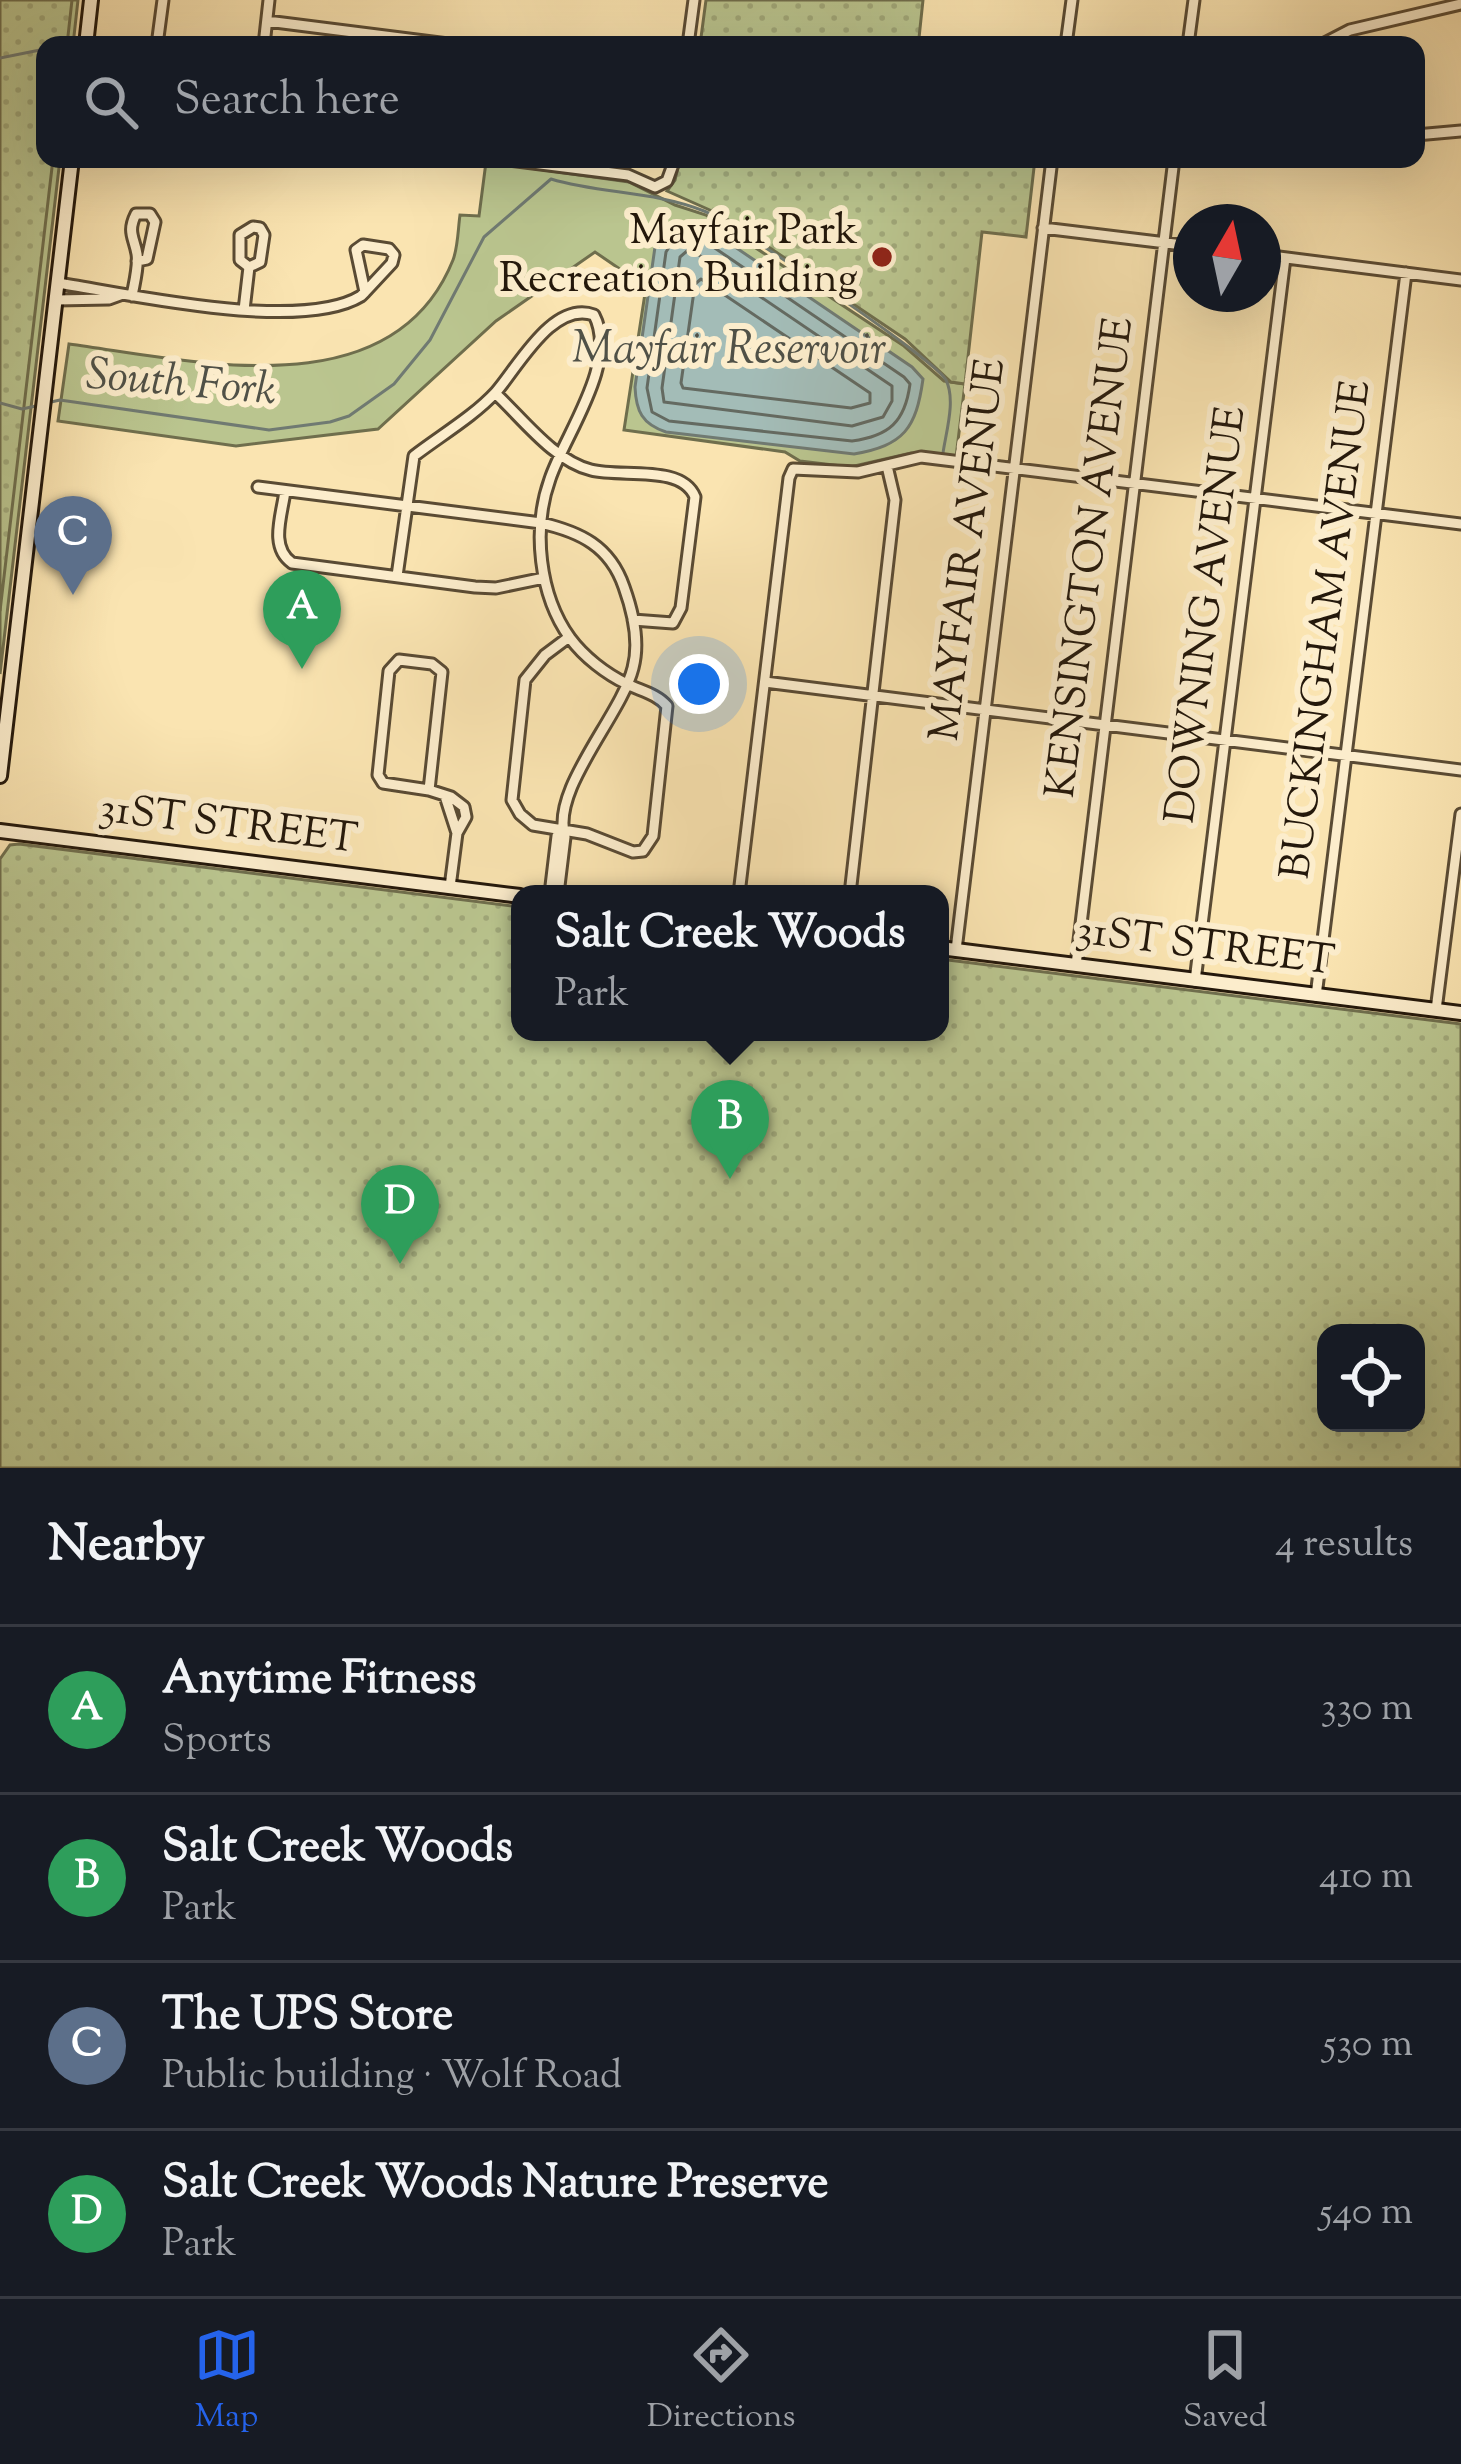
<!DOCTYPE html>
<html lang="en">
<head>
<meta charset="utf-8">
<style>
	:root { --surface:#171b24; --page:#20242c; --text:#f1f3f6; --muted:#9ea1a6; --line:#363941; --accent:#2563eb }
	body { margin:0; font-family:"Sorts Mill Goudy",serif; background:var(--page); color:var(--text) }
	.controls { position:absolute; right:36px; bottom:36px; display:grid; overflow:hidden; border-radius:24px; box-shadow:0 12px 48px #0002 }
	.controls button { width:108px; height:108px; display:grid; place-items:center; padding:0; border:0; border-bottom:3px solid var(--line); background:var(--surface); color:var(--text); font:60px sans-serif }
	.compass { position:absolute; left:1173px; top:204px; width:108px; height:108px; border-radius:50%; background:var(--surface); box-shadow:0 12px 48px #0002; rotate:9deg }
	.you { position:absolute; left:699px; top:684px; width:42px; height:42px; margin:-30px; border:9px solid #fff; border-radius:50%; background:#1a73e8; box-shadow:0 0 0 18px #1a73e833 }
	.badge { display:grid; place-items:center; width:78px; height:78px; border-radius:50%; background:var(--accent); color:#fff; font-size:39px; font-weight:700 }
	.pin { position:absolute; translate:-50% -99px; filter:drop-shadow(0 3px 6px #0008) }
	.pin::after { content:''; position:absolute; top:63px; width:42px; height:36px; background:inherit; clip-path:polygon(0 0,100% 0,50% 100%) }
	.popup { position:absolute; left:511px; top:885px; width:438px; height:156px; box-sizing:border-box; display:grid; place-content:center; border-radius:24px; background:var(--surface); filter:drop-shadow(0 3px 9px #0005); font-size:39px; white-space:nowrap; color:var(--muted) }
	.popup b { font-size:45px; color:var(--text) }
	.popup::after { content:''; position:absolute; left:50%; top:100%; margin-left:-24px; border:24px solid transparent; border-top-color:var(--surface) }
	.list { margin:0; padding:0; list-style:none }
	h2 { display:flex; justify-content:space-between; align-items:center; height:156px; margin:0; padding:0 48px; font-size:51px }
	h2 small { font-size:39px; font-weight:400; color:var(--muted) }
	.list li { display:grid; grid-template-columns:78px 1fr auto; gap:36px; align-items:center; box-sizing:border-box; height:168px; padding:0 48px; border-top:3px solid var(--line) }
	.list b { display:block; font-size:45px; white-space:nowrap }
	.list p { margin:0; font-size:39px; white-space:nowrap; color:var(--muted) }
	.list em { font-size:39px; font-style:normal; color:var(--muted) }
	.icon { flex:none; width:66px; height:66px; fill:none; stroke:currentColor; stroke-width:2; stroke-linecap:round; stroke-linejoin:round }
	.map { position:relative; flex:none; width:1461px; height:1468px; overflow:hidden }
	.search { position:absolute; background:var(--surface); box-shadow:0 12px 48px #0002; left:36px; right:36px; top:36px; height:132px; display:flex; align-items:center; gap:30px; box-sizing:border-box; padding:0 42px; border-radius:24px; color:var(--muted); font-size:45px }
	.sheet { height:828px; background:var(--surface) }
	nav { display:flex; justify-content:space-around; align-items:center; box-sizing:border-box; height:168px; border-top:3px solid var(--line); background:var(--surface); font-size:33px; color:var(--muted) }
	nav a { display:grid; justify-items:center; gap:6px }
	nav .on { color:var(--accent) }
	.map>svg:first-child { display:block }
</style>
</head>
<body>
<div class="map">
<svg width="1461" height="1468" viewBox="0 0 1461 1468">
	<defs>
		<pattern id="park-dots" width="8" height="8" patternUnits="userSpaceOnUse" patternTransform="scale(3)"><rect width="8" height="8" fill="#bac58f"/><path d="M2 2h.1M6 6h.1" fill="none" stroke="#a0a87a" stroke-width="1.8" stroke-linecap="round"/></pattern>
	</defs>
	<rect width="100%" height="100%" fill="#fae4b1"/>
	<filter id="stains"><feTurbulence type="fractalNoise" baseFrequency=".00167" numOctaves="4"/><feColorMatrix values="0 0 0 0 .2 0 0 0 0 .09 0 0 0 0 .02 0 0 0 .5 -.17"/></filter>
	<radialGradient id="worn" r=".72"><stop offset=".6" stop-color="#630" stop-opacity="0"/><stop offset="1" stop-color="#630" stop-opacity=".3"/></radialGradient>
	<path fill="#bac58f" stroke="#6f6e4d" stroke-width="3" d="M0,0H78L73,45H45V159H60L0,674Z
		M486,162L629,182L675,205L706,215L904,346L944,381L965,384L956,457L911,453L850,467L800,461L785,452L624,430L646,287L595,252L496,321L378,429L236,446L58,421L69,344C190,360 392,412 453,260C458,247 458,229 460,215L479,216Z"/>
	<path fill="url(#park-dots)" stroke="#6f6e4d" stroke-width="3" fill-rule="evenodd" d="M0,0H72L67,45H45V159H53L0,611Z
		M706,0H923L919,38L971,45H700Z
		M680,159H1035L1026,237L982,232L965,384L951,382L905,339L721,215L667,191L675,180Z
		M19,844L520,907V1032H940V959L1461,1024V1468H0V859L10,845ZM1416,1333V1423H1326V1333Z"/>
	<path fill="#a3bcb7" stroke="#707a72" stroke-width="3" d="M687,222L707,228L912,367L923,379C916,429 904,445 854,454L666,432C642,424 636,411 635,387L655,247L670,227Z"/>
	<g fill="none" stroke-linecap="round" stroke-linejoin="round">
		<path stroke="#646a61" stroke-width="3" d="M687,235L703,240L904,377L910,384C905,422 889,436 852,441L669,421L652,412L647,388L666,252L673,241Z
			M687,251L696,253L892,386V401L883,417L852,426L664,402L662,388L680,257Z
			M701,279L870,393V403L851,408L683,388L681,383L695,284Z"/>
		<path stroke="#707a72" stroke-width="3" d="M64,45L69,44
			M0,58L45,49
			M51,402L60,400L269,430L330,422L349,416L394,384L430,340L484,237L551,179C601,194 654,191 704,211C732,222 936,360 946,380C956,400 946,432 943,453
			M0,403L22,409L36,406"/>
		<defs>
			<path id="street" d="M267,21L456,45
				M157,45L163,0
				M264,45L269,0
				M688,45L694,0
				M1066,45L1072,0
				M1188,45L1194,0
				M1321,45L1350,30L1461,4
				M1416,135L1461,131
				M501,159L628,175L655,187L667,181L675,159
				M1043,228L1191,246
				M1263,255L1461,280
				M58,283C128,294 300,333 361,296L365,292L392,263L394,255L389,249L363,245L356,250L365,292
				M132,296C134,284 139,266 137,254C134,237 127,232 136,214H150L155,222L147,259L137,261
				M56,300L109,299L120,295
				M244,310L249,267L260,262L264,235L260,228L253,227L240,235V260L249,267
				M495,393C522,418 554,461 591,470C621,478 682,464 695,497L681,608L673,623L633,620
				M258,487L541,523C580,532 610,546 624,587C633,612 640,642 633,668C621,716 550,790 565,837L558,894
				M285,491C282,515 269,547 292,563L475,587L496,588L544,578
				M397,576L414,456C440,436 474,416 496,392C518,367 553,300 594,315C619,363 565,434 550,479C532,529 539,595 570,638C584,657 606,674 627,684C641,691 657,694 667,706L653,836L643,851L633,852L587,834L533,825L520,814L512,800L525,680L545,655L569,637
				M399,660L432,664L442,672L429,790L383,783L378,775L389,671Z
				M765,682L1461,770
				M429,790L451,797L464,807L466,817L457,833
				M445,796L457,833L450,887
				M550,894L557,836L562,830
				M739,894L789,478L793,469L858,472L921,457L1461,524
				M850,894L895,500L887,466
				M956,950L1052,159
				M1076,965L1174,159
				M1195,981L1285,258
				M1316,996L1406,273
				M1436,1010L1461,814"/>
			<path id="secondary" d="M86,45L91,0
				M0,776L72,159
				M0,831L520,896
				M940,948L1461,1013"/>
		</defs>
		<use href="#street" stroke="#5a4b34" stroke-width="15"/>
		<use href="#secondary" stroke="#24180b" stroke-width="18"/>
		<use href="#street" stroke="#fcedcc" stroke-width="9"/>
		<use href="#secondary" stroke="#fcedcc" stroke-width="12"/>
	</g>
	<circle fill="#8f2418" stroke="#fcedcc" stroke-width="4.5" cx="882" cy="257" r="12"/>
	<g text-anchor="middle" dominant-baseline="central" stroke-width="12" stroke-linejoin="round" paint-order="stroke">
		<g font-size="42" fill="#24180b" stroke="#fcedcc" text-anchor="end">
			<text x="858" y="233">Mayfair Park<tspan x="858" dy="48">Recreation Building</tspan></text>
		</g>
		<g font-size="42" fill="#24180b" stroke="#fcedcc">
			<text transform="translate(970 550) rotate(-83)">MAYFAIR AVENUE</text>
			<text transform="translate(1092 558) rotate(-83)">KENSINGTON AVENUE</text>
			<text transform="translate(1208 615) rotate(-83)">DOWNING AVENUE</text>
			<text transform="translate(1328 630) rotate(-83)">BUCKINGHAM AVENUE</text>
			<text transform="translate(228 826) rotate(7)">31ST STREET</text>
			<text transform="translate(1205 948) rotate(7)">31ST STREET</text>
		</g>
		<g font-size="45" font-style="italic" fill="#505147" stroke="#fcedcc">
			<text x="729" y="351">Mayfair Reservoir</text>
			<text transform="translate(181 385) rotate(5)">South Fork</text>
		</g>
	</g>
	<rect width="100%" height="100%" filter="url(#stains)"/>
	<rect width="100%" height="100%" fill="url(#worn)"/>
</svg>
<div class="controls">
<button><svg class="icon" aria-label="locate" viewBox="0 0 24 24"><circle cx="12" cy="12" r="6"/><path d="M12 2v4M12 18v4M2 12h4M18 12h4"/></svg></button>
</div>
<svg class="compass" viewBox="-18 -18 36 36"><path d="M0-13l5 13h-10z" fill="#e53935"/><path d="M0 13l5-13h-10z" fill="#9ea1a6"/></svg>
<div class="you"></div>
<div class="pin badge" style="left:302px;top:669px;background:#2e9e5b">A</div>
<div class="pin badge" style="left:730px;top:1179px;background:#2e9e5b">B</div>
<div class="popup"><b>Salt Creek Woods</b>Park</div>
<div class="pin badge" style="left:73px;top:595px;background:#5c6f8a">C</div>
<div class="pin badge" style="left:400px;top:1264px;background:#2e9e5b">D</div>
<div class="search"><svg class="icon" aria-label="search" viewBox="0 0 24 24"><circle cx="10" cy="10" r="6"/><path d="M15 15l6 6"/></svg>Search here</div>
</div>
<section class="sheet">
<h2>Nearby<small>4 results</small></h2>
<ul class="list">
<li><span class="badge" style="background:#2e9e5b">A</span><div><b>Anytime Fitness</b><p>Sports</p></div><em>330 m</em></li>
<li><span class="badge" style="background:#2e9e5b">B</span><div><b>Salt Creek Woods</b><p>Park</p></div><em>410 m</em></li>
<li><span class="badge" style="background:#5c6f8a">C</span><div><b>The UPS Store</b><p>Public building · Wolf Road</p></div><em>530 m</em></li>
<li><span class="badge" style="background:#2e9e5b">D</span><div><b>Salt Creek Woods Nature Preserve</b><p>Park</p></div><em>540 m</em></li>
</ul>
</section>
<nav>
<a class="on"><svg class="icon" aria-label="map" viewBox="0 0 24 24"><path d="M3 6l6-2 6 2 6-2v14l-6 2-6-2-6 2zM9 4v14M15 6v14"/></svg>Map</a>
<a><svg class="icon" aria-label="directions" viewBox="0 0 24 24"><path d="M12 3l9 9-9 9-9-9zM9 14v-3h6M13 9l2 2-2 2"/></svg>Directions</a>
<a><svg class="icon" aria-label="saved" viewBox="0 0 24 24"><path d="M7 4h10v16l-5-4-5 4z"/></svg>Saved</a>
</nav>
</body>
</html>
